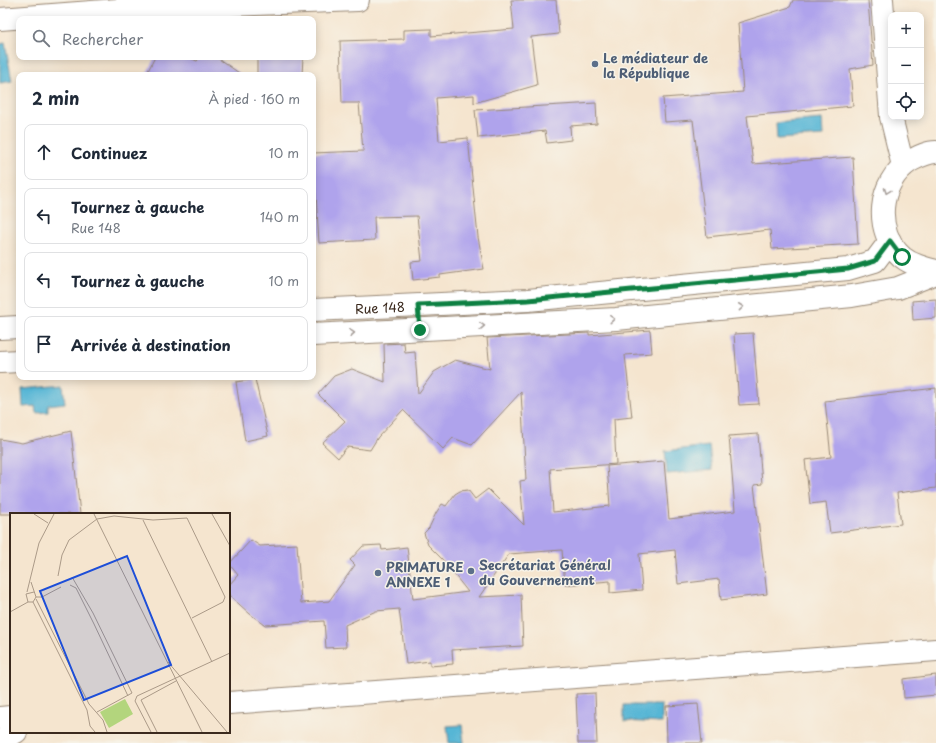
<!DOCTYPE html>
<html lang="fr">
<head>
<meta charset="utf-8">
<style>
	:root { --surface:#fff; --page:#f2f2f3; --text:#1f2937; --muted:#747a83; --line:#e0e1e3 }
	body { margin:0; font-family:"Playpen Sans",sans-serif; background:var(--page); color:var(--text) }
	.controls { position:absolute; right:12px; top:12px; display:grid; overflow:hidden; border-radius:8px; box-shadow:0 2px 10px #0003 }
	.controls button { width:36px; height:36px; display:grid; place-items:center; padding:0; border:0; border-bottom:1px solid var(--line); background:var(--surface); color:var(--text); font:20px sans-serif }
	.stop { position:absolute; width:12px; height:12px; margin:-9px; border:3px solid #0b8043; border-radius:50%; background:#fff }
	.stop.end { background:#0b8043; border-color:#fff; box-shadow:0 1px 4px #0008 }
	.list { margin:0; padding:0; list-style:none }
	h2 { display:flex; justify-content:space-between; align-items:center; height:52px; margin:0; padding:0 16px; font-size:17px }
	h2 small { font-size:13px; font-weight:400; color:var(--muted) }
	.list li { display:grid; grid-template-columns:26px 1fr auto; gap:12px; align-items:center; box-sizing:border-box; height:56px; margin:0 8px 8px; padding:0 8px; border:1px solid var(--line); border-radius:8px }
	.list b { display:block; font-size:15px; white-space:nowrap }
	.list p { margin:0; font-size:13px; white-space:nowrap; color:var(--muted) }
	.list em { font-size:13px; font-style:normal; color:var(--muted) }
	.icon { flex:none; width:22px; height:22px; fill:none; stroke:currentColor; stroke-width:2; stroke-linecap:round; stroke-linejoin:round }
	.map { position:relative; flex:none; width:936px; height:743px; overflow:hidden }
	.search { position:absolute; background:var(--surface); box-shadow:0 2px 10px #0003; left:16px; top:16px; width:300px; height:44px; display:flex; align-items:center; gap:10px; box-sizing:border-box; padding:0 14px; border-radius:8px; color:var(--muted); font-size:15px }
	.panel { position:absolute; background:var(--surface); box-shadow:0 2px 10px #0003; left:16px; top:72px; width:300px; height:308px; border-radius:8px }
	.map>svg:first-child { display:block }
</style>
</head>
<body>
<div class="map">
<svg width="936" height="743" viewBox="0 0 936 743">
	<rect width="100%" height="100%" fill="#f7f3e8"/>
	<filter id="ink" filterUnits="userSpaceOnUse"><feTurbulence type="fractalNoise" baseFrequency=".025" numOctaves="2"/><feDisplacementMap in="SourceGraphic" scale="8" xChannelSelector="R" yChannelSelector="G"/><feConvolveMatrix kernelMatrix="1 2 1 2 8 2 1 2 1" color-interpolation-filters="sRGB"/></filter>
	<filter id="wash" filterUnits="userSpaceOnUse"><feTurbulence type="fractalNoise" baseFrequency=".012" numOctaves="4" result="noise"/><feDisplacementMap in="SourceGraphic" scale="16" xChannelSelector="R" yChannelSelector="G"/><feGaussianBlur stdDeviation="0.9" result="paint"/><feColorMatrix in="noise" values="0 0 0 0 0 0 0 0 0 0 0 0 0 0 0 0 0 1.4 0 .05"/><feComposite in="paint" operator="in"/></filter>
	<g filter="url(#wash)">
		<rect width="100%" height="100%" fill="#f5e5cf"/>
		<path fill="#56b6d5" stroke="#48707a" d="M5,43L12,81L0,83V44Z
			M822,119L823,136L777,139L776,123Z
			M63,385L65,403L48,405V412L36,413L35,406L23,407L22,389Z
			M709,446L712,470L667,474L665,451Z
			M624,705H662V723L624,721Z
			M462,725L464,743H449L447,726Z"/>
		<g id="blocks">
			<path fill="#afa3ec" d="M511,0H556L559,34L531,37L537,85L474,103V95L436,98L439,141L468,138L478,237L484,269L440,275V277L413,280L411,262L422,261L417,216L374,217L375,240L319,243L315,179H313V153L363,151L359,103H342L340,41L404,39V30L431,29V36L514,29Z
				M793,0H868L873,65L850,69L853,106L747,116L753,164L853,157L858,244L772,249L770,230L707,237L693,120L665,122L663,98L743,92L738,23L790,7Z
				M155,57H188L197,61L201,57H216L242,75H146Z
				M257,57H303L302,75H257Z
				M596,103L597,124L570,126L571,140L547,143L545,131L478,138L475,110Z
				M936,299V318L913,320L912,301Z
				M650,330L652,353L625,355L632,417L614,419L616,464L550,469L553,512L610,506L607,466L664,461L669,519L735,511L729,436L758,434L762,484L754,485L767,594L721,600L719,579L678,584L675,550L639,554L642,590L610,593V581L565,585L562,550L509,554L479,597L521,595L523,646L452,650L453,664L430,666V661L406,664L399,609L376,611L345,625L346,647L326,648L324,621L265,625L250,614L229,595V585L238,575L229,564L251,540L260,546L297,544L301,603L329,601L355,565L350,560L363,546L381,545L382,550L407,547L413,599L468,592L442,559L428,545L424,533L429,528L436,513L442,504L446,506L455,494L460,491L468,490L475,499L488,489L524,525L520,481L526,480L521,392L472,445L453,438L443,449L403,410L378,437L370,450L347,447L338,458L322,443L345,421L318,394L334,376L352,369L385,382L384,344L404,343L405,353L415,352L418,394L434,372L455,360L490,369L487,338L589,333V335Z
				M753,333L759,404L739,405L734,334Z
				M255,379L268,436L245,441L236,382Z
				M936,388V488L897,493L901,524L830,533L826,502L810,504L805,460L831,457L825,401Z
				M71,431L80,514H0V439L22,443Z
				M936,675V695L904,698L903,679Z
				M595,693L597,743H578L576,694Z
				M698,704L702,743H667L666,706Z"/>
		</g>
	</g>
	<g filter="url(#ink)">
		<use href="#blocks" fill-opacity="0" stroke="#988876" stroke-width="1"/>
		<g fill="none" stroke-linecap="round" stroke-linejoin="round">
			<defs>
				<g id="minor">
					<path d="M882,0L891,116"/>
					<path d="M0,19L131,9L358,0"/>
					<path d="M891,117L903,166"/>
					<path d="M936,152C927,152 918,157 910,161C878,182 873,231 902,257C912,265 924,268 936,271"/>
					<path id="s1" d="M313,310L528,300L848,269L875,261L890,241"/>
					<path d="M0,328L19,327"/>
					<path d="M313,335L616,319L852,296L898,288L936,273"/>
					<path d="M0,362L19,361"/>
					<path d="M229,703L936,650"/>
					<path d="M0,718L11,717"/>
					<path d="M0,741L16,732"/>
				</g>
			</defs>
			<use href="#minor" stroke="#988876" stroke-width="24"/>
			<use href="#minor" stroke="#fff" stroke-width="22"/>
		</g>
		<defs><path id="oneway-chevron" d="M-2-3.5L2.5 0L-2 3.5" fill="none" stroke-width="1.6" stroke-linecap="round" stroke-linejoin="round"/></defs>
		<g stroke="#a79f9a">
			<use href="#oneway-chevron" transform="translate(887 191) rotate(110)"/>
			<use href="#oneway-chevron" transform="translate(741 307) rotate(-6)"/>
			<use href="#oneway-chevron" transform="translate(612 319) rotate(-4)"/>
			<use href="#oneway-chevron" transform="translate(482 326) rotate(-3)"/>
			<use href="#oneway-chevron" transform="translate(352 333) rotate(-3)"/>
		</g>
	</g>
	<g fill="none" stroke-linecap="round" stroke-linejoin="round" filter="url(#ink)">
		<path stroke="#0b8043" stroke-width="5" d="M420,330L418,305L528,300L848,269L875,261L890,241L902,257"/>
	</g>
	<g fill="#5c6f8a" stroke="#f7f3e8" stroke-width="1.5">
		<circle cx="595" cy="64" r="4"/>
		<circle cx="471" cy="571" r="4"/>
		<circle cx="378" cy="573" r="4"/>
	</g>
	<g text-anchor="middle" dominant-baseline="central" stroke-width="3" stroke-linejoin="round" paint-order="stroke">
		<g font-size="13" font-weight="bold" fill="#4e5e75" stroke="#f7f3e8" text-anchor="start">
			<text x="603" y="57">Le médiateur de<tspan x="603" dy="15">la République</tspan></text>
			<text x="479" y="564">Secrétariat Général<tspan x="479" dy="15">du Gouvernement</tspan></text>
			<text x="386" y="566">PRIMATURE<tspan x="386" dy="15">ANNEXE 1</tspan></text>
		</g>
		<g font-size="13" fill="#3b2a1e" stroke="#f7f3e8">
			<text stroke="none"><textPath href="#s1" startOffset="67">Rue 148</textPath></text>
		</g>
	</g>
	<g transform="translate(10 513)">
		<rect width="220" height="220" fill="#f5e5cf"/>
		<path d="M115,186L123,201L99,215L90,199Z" fill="#b3d57d"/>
		<path fill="none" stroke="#ab9a88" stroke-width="1" d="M24,1L38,10M84,1L192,219M202,1L220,33M133,7L202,149M48,63L52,42L59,27L87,6L104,3L143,7L177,5L215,84L213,89L182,105M62,64L83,100L122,180L87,199M21,69L26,84L23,89H18L16,81L24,79M60,72L66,75L84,111L118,183M17,79L29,30L44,1M26,84H32L51,74M26,86L79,191L93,207L97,219M23,89L77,197L80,213L85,219M0,99L18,89M158,149L217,219M141,219L125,188L127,183L220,140M147,219L131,187L166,168"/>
		<path fill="#1d4ed8" fill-opacity="0.15" stroke="#1d4ed8" stroke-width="2" d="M117,43L161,152L74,187L30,78Z"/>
		<rect width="220" height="220" fill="none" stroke="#3b2a1e" stroke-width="2"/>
	</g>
</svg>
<div class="controls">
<button>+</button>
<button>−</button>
<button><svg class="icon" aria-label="locate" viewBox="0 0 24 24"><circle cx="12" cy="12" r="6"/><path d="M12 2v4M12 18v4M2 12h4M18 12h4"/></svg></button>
</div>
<div class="stop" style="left:902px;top:257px"></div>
<div class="stop end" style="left:420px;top:330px"></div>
<div class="search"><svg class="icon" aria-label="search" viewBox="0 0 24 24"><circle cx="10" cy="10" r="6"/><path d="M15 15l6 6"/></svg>Rechercher</div>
<section class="panel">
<h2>2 min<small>À pied · 160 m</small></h2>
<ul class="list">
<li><svg class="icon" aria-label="ahead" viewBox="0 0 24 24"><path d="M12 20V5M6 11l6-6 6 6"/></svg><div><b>Continuez</b></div><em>10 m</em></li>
<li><svg class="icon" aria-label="left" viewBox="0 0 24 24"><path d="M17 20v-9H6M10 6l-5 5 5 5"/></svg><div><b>Tournez à gauche</b><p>Rue 148</p></div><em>140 m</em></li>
<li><svg class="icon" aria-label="left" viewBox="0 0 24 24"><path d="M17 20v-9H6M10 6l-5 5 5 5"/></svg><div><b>Tournez à gauche</b></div><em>10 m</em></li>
<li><svg class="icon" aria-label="arrive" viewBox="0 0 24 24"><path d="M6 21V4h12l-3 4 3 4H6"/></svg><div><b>Arrivée à destination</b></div></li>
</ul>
</section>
</div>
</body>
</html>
